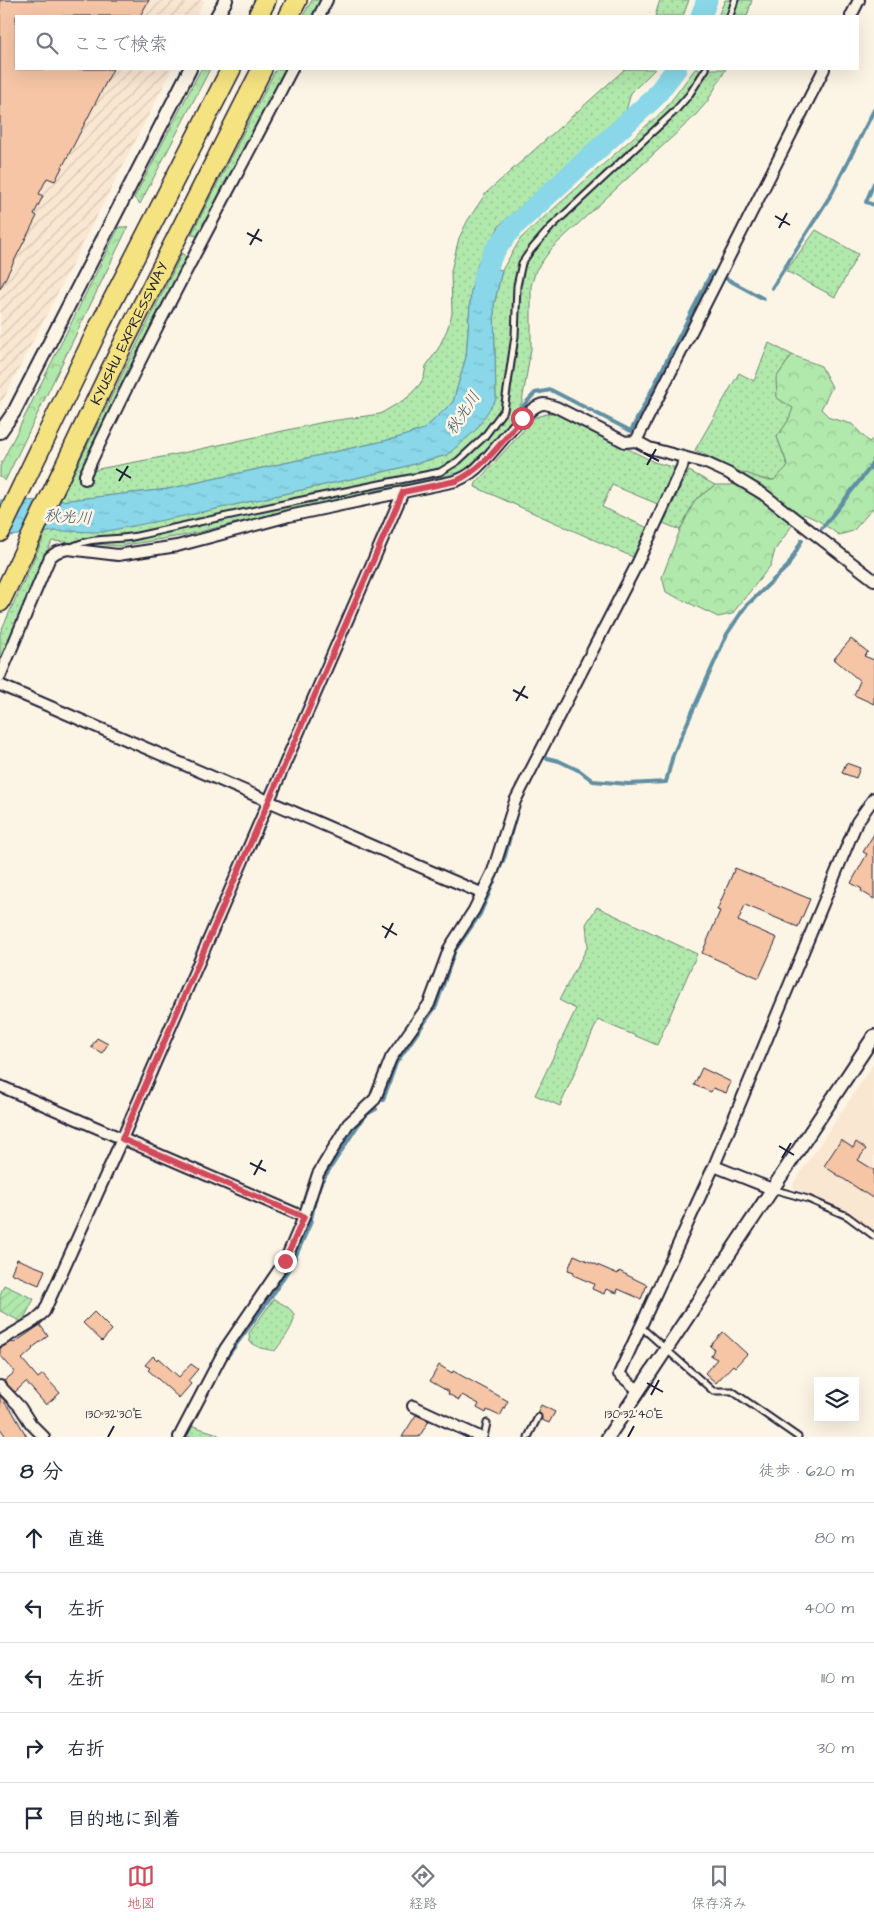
<!DOCTYPE html>
<html lang="ja">
<head>
<meta charset="utf-8">
<style>
	:root { --surface:#fff; --page:#f6f6f7; --text:#1f2937; --muted:#747a83; --line:#e0e1e3; --accent:#d1495b }
	body { margin:0; font-family:"Architects Daughter","Klee One",sans-serif; background:var(--page); color:var(--text) }
	.controls { position:absolute; right:15px; bottom:15px; display:grid; overflow:hidden; border-radius:0px; box-shadow:0 5px 20px #0002 }
	.controls button { width:45px; height:45px; display:grid; place-items:center; padding:0; border:0; border-bottom:1px solid var(--line); background:var(--surface); color:var(--text); font:25px sans-serif }
	.stop { position:absolute; width:15px; height:15px; margin:-11px; border:4px solid #d1495b; border-radius:50%; background:#fff }
	.stop.end { background:#d1495b; border-color:#fff; box-shadow:0 1px 5px #0008 }
	.list { margin:0; padding:0; list-style:none }
	h2 { display:flex; justify-content:space-between; align-items:center; height:65px; margin:0; padding:0 20px; font-size:21px }
	h2 small { font-size:16px; font-weight:400; color:var(--muted) }
	.list li { display:grid; grid-template-columns:32px 1fr auto; gap:15px; align-items:center; box-sizing:border-box; height:70px; padding:0 20px; border-top:1px solid var(--line) }
	.list b { display:block; font-size:19px; white-space:nowrap }
	.list em { font-size:16px; font-style:normal; color:var(--muted) }
	.icon { flex:none; width:28px; height:28px; fill:none; stroke:currentColor; stroke-width:2; stroke-linecap:round; stroke-linejoin:round }
	.map { position:relative; flex:none; width:874px; height:1437px; overflow:hidden }
	.search { position:absolute; background:var(--surface); box-shadow:0 5px 20px #0002; left:15px; right:15px; top:15px; height:55px; display:flex; align-items:center; gap:12px; box-sizing:border-box; padding:0 18px; border-radius:0px; color:var(--muted); font-size:19px }
	.sheet { height:415px; background:var(--surface) }
	nav { display:flex; justify-content:space-around; align-items:center; box-sizing:border-box; height:70px; border-top:1px solid var(--line); background:var(--surface); font-size:14px; color:var(--muted) }
	nav a { display:grid; justify-items:center; gap:2px }
	nav .on { color:var(--accent) }
	.map>svg:first-child { display:block }
</style>
</head>
<body>
<div class="map">
<svg width="874" height="1437" viewBox="0 0 874 1437">
	<defs>
		<pattern id="industrial-furrows" width="10" height="10" patternUnits="userSpaceOnUse" patternTransform="scale(1.25)"><rect width="10" height="10" fill="#fae7d2"/><path d="M-1 1l2-2M0 10L10 0M9 11l2-2" fill="none" stroke="#d6c6b5"/></pattern>
		<pattern id="grass-dots" width="8" height="8" patternUnits="userSpaceOnUse" patternTransform="scale(1.25)"><rect width="8" height="8" fill="#b1e8ab"/><path d="M2 2h.1M6 6h.1" fill="none" stroke="#98c794" stroke-width="1.8" stroke-linecap="round"/></pattern>
		<pattern id="forest-crowns" width="20" height="18" patternUnits="userSpaceOnUse" patternTransform="scale(1.25)"><rect width="20" height="18" fill="#b1e8ab"/><path d="M2 6a3 3 0 1 1 6 0M12 15a3 3 0 1 1 6 0" fill="none" stroke="#98c794"/></pattern>
		<pattern id="garden-furrows" width="10" height="10" patternUnits="userSpaceOnUse" patternTransform="scale(1.25)"><rect width="10" height="10" fill="#b1e8ab"/><path d="M-1 1l2-2M0 10L10 0M9 11l2-2" fill="none" stroke="#98c794"/></pattern>
		<pattern id="water-ripples" width="26" height="14" patternUnits="userSpaceOnUse" patternTransform="scale(1.25)"><rect width="26" height="14" fill="#89d7e8"/><path d="M2 4q2-2 4 0t4 0M15 11q2-2 4 0t4 0" fill="none" stroke="#76b8c8"/></pattern>
	</defs>
	<rect width="100%" height="100%" fill="#fcf5e5"/>
	<filter id="ink" filterUnits="userSpaceOnUse"><feTurbulence type="fractalNoise" baseFrequency=".02" numOctaves="2"/><feDisplacementMap in="SourceGraphic" scale="10" xChannelSelector="R" yChannelSelector="G"/><feConvolveMatrix kernelMatrix="1 2 1 2 8 2 1 2 1" color-interpolation-filters="sRGB"/></filter>
	<g filter="url(#ink)">
		<path fill="#fae7d2" d="M874,1063V1231L853,1216L824,1201L794,1189L793,1184Z"/>
		<path fill="url(#industrial-furrows)" d="M0,0H205L196,16H16V69H172L0,406Z"/>
		<path fill="url(#grass-dots)" stroke="#6a8573" d="M312,0H321L313,16H303Z
			M660,0H689L683,16H655Z
			M725,0H752L747,16H718Z
			M276,69H286L201,236L191,235Z
			M625,69H655L631,93L625,114L500,225L478,263L471,291L466,357L453,402L424,429L397,438L168,489L60,501L182,253L189,260L78,480L98,469L173,455L324,422L380,414L407,398L420,384L424,377L426,366L438,349L447,330L452,314L451,271L459,238L468,220L486,193Z
			M695,69H726L707,102L694,117L552,248L536,270L531,286V349L522,402L505,430L463,472L297,508L187,535L120,546L52,541L0,659V633L46,532L189,515L396,469L447,455L496,399L494,305L502,270L521,238L665,109Z
			M816,230L858,254L835,297L786,271Z
			M769,343L792,355L776,378L794,408L788,421L777,437L788,466L774,480C748,480 719,461 695,450L739,373L754,381Z
			M555,412L654,462L676,468L660,505L612,485L602,507L648,528L635,558L475,487L476,483L535,417Z
			M689,471L715,485L695,500L680,530L663,523Z
			M597,907L697,954L657,1045L598,1020L560,1106L535,1095L576,1009L559,1000L588,946L586,924Z
			M274,1299C280,1303 290,1307 293,1313C299,1321 280,1344 275,1351L260,1348L250,1342L249,1333Z
			M193,1426L215,1433L221,1437H187Z"/>
		<path fill="url(#forest-crowns)" stroke="#6a8573" d="M201,69H210L140,204L134,198Z
			M119,227H128L5,481L0,477V466Z
			M792,355L821,366L832,387L821,409L830,418L852,424L869,442L874,438V507L853,531L839,535L819,521L804,514L791,527L775,550L771,565L732,614L718,617L666,592L662,577L680,530L695,500L715,485H732L746,473L765,480H774L788,466L777,437L788,421L793,408L777,398L776,378Z"/>
		<path fill="url(#garden-furrows)" stroke="#6a8573" d="M4,1285L34,1299L22,1322L0,1311V1295Z"/>
		<path fill="url(#water-ripples)" stroke="#608fa3" d="M478,263L502,270L494,305L496,399L476,430L447,455L396,469L189,515L102,532L55,531L0,537V500L60,501L168,489L397,438L424,429L453,402L466,357L471,291Z"/>
		<g fill="none" stroke-linecap="round" stroke-linejoin="round">
			<path stroke="#608fa3" stroke-width="4" d="M874,183L866,202L874,205
				M727,279L764,299
				M772,288L832,193L874,110
				M520,409L535,393L551,390L631,431L712,272
				M822,528L869,469L874,459
				M541,761L543,757L559,761L580,771L593,781L628,784L666,782L673,755L727,634L745,607L788,566L802,540
				M383,1100L396,1063L436,1006L455,950L480,914L505,856L517,810
				M226,1358L272,1296L293,1262L310,1224L318,1187L358,1125L367,1114L376,1109"/>
			<path stroke="#89d7e8" stroke-width="21" d="M701,16L707,0
				M482,293L483,280L493,253L513,227L654,98L676,69"/>
		</g>
		<path fill="#f6c5a6" stroke="#22223b" d="M0,0H149L140,16H16V69H113L55,181L47,178L39,194L43,196L34,214L37,216L0,289Z
			M851,639L868,652L864,656L874,660V704L854,695L860,681L834,659Z
			M846,763L860,768L856,778L842,773Z
			M874,834V899L861,891L862,889L851,883L867,854L863,852Z
			M735,868L810,899L798,927L745,905L738,921L777,938L759,978L702,953L720,911L717,910Z
			M97,1038L108,1044L102,1053L91,1047Z
			M702,1068L731,1082L726,1093L713,1088L711,1092L694,1085Z
			M841,1140L853,1148L856,1142L866,1149L858,1160L874,1170V1199L824,1166Z
			M574,1255L618,1274L619,1271L647,1285L641,1299L618,1289L617,1293L606,1289L604,1294L592,1289L594,1284L573,1275L574,1272L568,1270Z
			M17,1259L45,1270L39,1285L11,1273Z
			M94,1312L112,1330L102,1341L83,1323Z
			M40,1325L48,1336L32,1348L33,1349L22,1359L38,1378L43,1374L60,1393L46,1405L26,1382L15,1392L4,1381L15,1372L0,1355V1349L2,1347L12,1342L14,1343Z
			M723,1332L747,1354L735,1367L733,1365L716,1383L705,1373L717,1359L711,1356L714,1349L710,1346Z
			M153,1356L157,1360L158,1358L179,1377L191,1364L198,1369L188,1381L191,1384L179,1398L148,1370L150,1368L145,1365Z
			M439,1365L452,1373L453,1371L508,1401L500,1416L487,1410L486,1413L477,1408L479,1404L462,1395L459,1400L448,1394L449,1392L430,1381Z
			M0,1396L5,1401L4,1402L12,1411L27,1437H6L0,1428Z
			M541,1405L555,1412L549,1423L542,1420L541,1414L537,1413Z
			M416,1415L429,1421L419,1437H402Z"/>
		<g fill="none" stroke-linecap="round" stroke-linejoin="round">
			<defs>
				<path id="service" d="M730,16L735,0
					M70,548C90,536 115,541 137,536C238,513 339,492 440,472L458,461L484,437L504,410L515,336L517,286L522,263L531,250L551,227L675,111L689,95L706,69
					M772,1189L808,1199L847,1216L874,1236
					M640,1326L713,1391H732L798,1437
					M484,1437L487,1423
					M528,1437L538,1417"/>
				<path id="minor" d="M319,16L327,0
					M851,16L859,0
					M636,441L824,69
					M85,479V475C149,337 222,204 292,69
					M0,676L50,557L57,552L68,549L118,555L177,546L289,516L456,481C466,477 475,471 482,463C495,451 528,404 544,404C548,404 552,406 556,407L625,442L636,441L649,448L706,463L728,473L763,494L874,580
					M0,685L481,893
					M0,1086L304,1217
					M714,1166L772,1189
					M0,1341L34,1321L44,1312L122,1139L403,492
					M0,1386L20,1407L31,1424L44,1437
					M638,1390L619,1374L714,1166L857,822L874,798
					M413,1406L480,1437
					M179,1437L225,1349L285,1261L304,1217L318,1174L348,1124L375,1099L391,1058L429,1004L450,947L474,910L493,871L515,801L637,564L682,467L684,457"/>
				<path id="tertiary" d="M217,16L226,0
					M0,432L14,412L190,69
					M608,1437L874,1036"/>
				<g id="motorway">
					<path d="M258,16L266,0"/>
					<path d="M289,16L297,0"/>
					<path d="M0,532L99,327L231,69"/>
					<path id="s1" d="M0,602L125,340L262,69"/>
				</g>
			</defs>
			<use href="#service" stroke="#22223b" stroke-width="9"/>
			<use href="#minor" stroke="#22223b" stroke-width="14"/>
			<use href="#tertiary" stroke="#22223b" stroke-width="16"/>
			<use href="#motorway" stroke="#22223b" stroke-width="22"/>
			<use href="#service" stroke="#fcf5e5" stroke-width="5"/>
			<use href="#minor" stroke="#fcf5e5" stroke-width="10"/>
			<use href="#tertiary" stroke="#fcf5e5" stroke-width="12"/>
			<use href="#motorway" stroke="#f5e382" stroke-width="19"/>
		</g>
	</g>
	<g fill="none" stroke-linecap="round" stroke-linejoin="round" filter="url(#ink)">
		<path stroke="#d1495b" stroke-width="6" d="M285,1261L304,1217L122,1139L403,492L456,481C484,469 503,440 522,418"/>
	</g>
	<path fill="none" stroke="#22223b" stroke-width="2" d="M775,216L790,225M779,228L787,213M247,233L262,241M250,245L259,229M644,453L659,461M647,465L656,449M116,469L131,478M119,481L128,466M513,690L528,698M516,701L525,686M382,926L397,935M385,938L393,923M779,1146L794,1155M782,1158L791,1143M250,1163L266,1171M254,1175L262,1160M647,1383L663,1392M651,1395L659,1380M108,1437L114,1426M628,1437L634,1426"/>
	<g text-anchor="middle" dominant-baseline="central" stroke-width="5" stroke-linejoin="round" paint-order="stroke">
		<g font-size="15" fill="#22223b" stroke="#fcf5e5">
			<text stroke="none"><textPath href="#s1" startOffset="298">KYUSHU EXPRESSWAY</textPath></text>
		</g>
		<g font-size="16" font-style="italic" fill="#41586f" stroke="#fcf5e5">
			<text transform="translate(463 413) rotate(-56)">秋光川</text>
			<text transform="translate(68 517) rotate(4)">秋光川</text>
		</g>
	</g>
	<g font-size="12" text-anchor="middle" fill="#22223b" stroke="#fcf5e5" stroke-width="5" stroke-linejoin="round" paint-order="stroke">
		<text x="114" y="1418">130°32'30"E</text>
		<text x="634" y="1418">130°32'40"E</text>
	</g>
</svg>
<div class="controls">
<button><svg class="icon" aria-label="layers" viewBox="0 0 24 24"><path d="M12 4l9 5-9 5-9-5zM3 14l9 5 9-5"/></svg></button>
</div>
<div class="stop" style="left:522px;top:418px"></div>
<div class="stop end" style="left:285px;top:1261px"></div>
<div class="search"><svg class="icon" aria-label="search" viewBox="0 0 24 24"><circle cx="10" cy="10" r="6"/><path d="M15 15l6 6"/></svg>ここで検索</div>
</div>
<section class="sheet">
<h2>8 分<small>徒歩 · 620 m</small></h2>
<ul class="list">
<li><svg class="icon" aria-label="ahead" viewBox="0 0 24 24"><path d="M12 20V5M6 11l6-6 6 6"/></svg><div><b>直進</b></div><em>80 m</em></li>
<li><svg class="icon" aria-label="left" viewBox="0 0 24 24"><path d="M17 20v-9H6M10 6l-5 5 5 5"/></svg><div><b>左折</b></div><em>400 m</em></li>
<li><svg class="icon" aria-label="left" viewBox="0 0 24 24"><path d="M17 20v-9H6M10 6l-5 5 5 5"/></svg><div><b>左折</b></div><em>110 m</em></li>
<li><svg class="icon" aria-label="right" viewBox="0 0 24 24"><path d="M7 20v-9h11M14 6l5 5-5 5"/></svg><div><b>右折</b></div><em>30 m</em></li>
<li><svg class="icon" aria-label="arrive" viewBox="0 0 24 24"><path d="M6 21V4h12l-3 4 3 4H6"/></svg><div><b>目的地に到着</b></div></li>
</ul>
</section>
<nav>
<a class="on"><svg class="icon" aria-label="map" viewBox="0 0 24 24"><path d="M3 6l6-2 6 2 6-2v14l-6 2-6-2-6 2zM9 4v14M15 6v14"/></svg>地図</a>
<a><svg class="icon" aria-label="directions" viewBox="0 0 24 24"><path d="M12 3l9 9-9 9-9-9zM9 14v-3h6M13 9l2 2-2 2"/></svg>経路</a>
<a><svg class="icon" aria-label="saved" viewBox="0 0 24 24"><path d="M7 4h10v16l-5-4-5 4z"/></svg>保存済み</a>
</nav>
</body>
</html>
